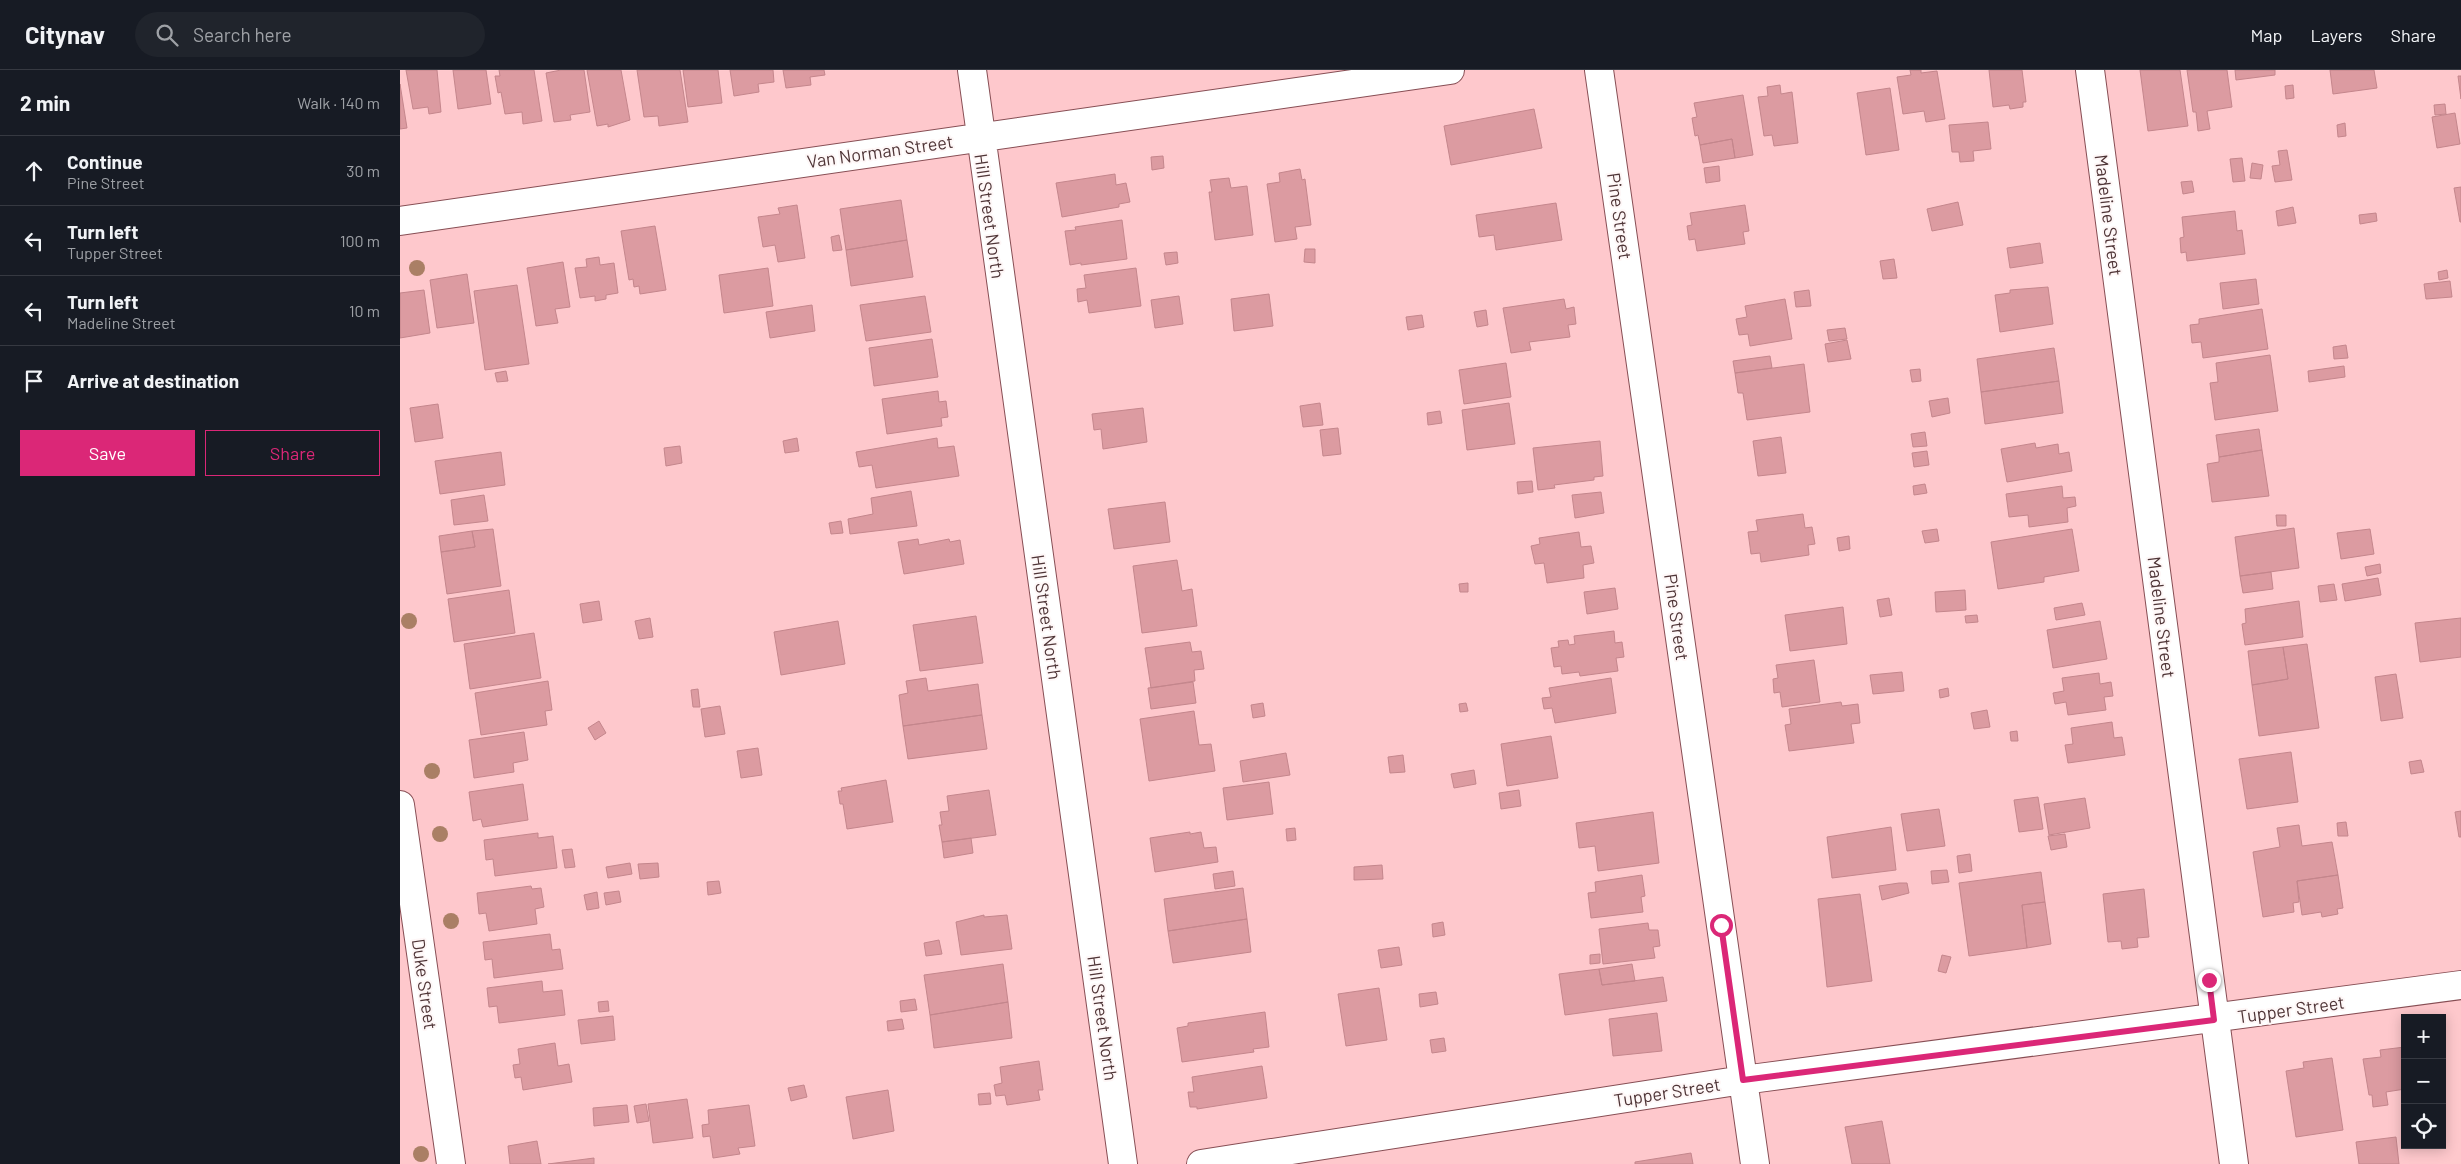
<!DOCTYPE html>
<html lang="en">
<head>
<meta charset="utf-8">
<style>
	:root { --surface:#171b24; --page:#20242c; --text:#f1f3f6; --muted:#9ea1a6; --line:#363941; --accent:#db2777 }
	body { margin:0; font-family:Barlow,sans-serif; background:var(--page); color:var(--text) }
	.controls { position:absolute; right:15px; bottom:15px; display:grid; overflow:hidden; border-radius:0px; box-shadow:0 2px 12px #0003 }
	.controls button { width:45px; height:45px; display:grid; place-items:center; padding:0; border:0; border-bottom:1px solid var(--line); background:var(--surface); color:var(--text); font:25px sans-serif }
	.stop { position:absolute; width:15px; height:15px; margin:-11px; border:4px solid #db2777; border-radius:50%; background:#fff }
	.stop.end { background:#db2777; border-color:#fff; box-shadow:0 1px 5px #0008 }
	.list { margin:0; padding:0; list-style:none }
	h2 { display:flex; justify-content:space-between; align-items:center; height:65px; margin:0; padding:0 20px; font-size:21px }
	h2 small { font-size:16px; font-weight:400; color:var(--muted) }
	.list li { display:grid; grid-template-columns:32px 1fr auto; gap:15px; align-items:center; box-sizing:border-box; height:70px; padding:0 20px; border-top:1px solid var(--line) }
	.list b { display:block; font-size:19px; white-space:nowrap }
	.list p { margin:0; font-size:16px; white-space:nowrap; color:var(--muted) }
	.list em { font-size:16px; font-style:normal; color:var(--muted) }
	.actions { display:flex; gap:10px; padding:15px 20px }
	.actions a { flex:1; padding:11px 0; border:1px solid var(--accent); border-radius:0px; text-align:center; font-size:18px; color:var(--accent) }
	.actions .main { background:var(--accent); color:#fff }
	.icon { flex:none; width:28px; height:28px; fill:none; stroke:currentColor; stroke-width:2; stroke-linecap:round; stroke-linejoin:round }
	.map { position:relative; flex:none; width:2061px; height:1094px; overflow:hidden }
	header { display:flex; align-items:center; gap:30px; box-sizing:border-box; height:70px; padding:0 25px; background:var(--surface); border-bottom:1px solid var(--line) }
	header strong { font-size:24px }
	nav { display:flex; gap:28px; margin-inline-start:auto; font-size:18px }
	.search { width:350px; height:45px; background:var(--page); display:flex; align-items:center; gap:12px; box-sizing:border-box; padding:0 18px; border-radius:28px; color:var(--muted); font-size:19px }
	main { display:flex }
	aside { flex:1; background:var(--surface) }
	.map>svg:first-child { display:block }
</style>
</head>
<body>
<header>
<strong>Citynav</strong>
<div class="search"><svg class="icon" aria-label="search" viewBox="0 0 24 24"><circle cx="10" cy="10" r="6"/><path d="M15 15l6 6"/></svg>Search here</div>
<nav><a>Map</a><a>Layers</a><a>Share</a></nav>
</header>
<main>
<aside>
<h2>2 min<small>Walk · 140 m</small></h2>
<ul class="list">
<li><svg class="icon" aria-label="ahead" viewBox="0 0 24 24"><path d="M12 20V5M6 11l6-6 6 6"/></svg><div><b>Continue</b><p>Pine Street</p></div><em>30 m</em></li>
<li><svg class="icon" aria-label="left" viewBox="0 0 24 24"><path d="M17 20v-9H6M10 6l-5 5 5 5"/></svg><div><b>Turn left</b><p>Tupper Street</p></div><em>100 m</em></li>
<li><svg class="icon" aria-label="left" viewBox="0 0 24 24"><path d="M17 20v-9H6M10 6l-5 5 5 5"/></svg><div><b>Turn left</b><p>Madeline Street</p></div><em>10 m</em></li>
<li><svg class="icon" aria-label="arrive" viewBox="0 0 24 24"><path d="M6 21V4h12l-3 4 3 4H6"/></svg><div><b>Arrive at destination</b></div></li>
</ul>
<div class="actions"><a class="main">Save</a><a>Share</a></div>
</aside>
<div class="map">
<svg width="2061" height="1094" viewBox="0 0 2061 1094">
	<rect width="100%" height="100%" fill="#fec8cc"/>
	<path fill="#dc9ba1" stroke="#c4868c" d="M6,0H37L41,42L29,44L28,37L13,39Z
		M53,0H86L91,34L58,39Z
		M99,0H134L142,51L123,54L122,42L105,44L101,22L98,23L95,6H100Z
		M184,0L190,42L170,45L171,50L154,52L146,3L161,0Z
		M187,0H221L230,50L208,57V54L197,56Z
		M237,0H280L288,52L259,56L258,46L244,47Z
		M283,0H318L322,33L288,37Z
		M330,0H373L374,12L358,14L359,22L334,26Z
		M383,0H424L425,5L410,7L411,15L386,18Z
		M1510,0H1521V3L1537,1L1545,49L1526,52L1524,41L1503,44L1497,7L1511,5Z
		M1589,0H1622L1626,32H1623V37L1610,39L1609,35L1593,37Z
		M1740,0H1780L1788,56L1748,61Z
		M1787,0H1827L1832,37L1807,41L1810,59L1798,61L1796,42H1793Z
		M1835,0H1875V5L1836,10Z
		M1930,0H1974L1977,18L1933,24Z
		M2058,6H2061V29Z
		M0,14L7,58L0,59Z
		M1380,15L1381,24L1392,22L1398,73L1374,76L1372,65L1364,66L1358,27L1368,26L1367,17Z
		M1893,15L1894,28L1886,29L1885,16Z
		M1490,18L1499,80L1466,85L1457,23Z
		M1343,25L1353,85L1335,88L1332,69L1300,75L1298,65L1295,66L1292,48L1297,47L1294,33Z
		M2045,34L2046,44L2035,45L2034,35Z
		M1134,39L1142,78L1051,95L1044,56Z
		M2055,43L2060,74L2037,78L2032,47Z
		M1588,52L1591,79L1573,81L1574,91L1560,92L1559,82H1552L1549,55Z
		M1945,53L1946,66L1938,67L1937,55Z
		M1332,69L1335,88L1303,93L1300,75Z
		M1887,80L1892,110L1875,112L1872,96L1880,95L1878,81Z
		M763,86L764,98L752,100L751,87Z
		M1842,88L1845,111L1833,112L1830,89Z
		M1852,93L1863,95L1861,109L1850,108Z
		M1319,96L1320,111L1306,113L1304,98Z
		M900,99L902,110L905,109L911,155L895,157L897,169L875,172L867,114L880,112L879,103Z
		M715,104L716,115L726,113L730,132L719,134V137L662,147L656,113Z
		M829,108L831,118L847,116L853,165L815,170L809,122H812L810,110Z
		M1792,111L1794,122L1783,124L1781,112Z
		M2061,117V152H2060L2054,118Z
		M501,130L507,170L446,180L440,139Z
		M1558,132L1563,155L1532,161L1527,139Z
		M1156,133L1162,170L1096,180L1094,165L1079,167L1076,145Z
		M397,135L405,188L378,192L375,175L363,177L358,147L380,144L378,138Z
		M1345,135L1349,161L1343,162L1345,174L1297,181L1295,169L1289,170L1287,156L1292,155L1290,143Z
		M1893,137L1896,153L1878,156L1876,141Z
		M1835,141L1837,161L1842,160L1845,184L1787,191L1786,182L1781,183L1780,168L1784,167L1782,147Z
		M1976,143L1977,151L1960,154L1959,145Z
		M722,150L727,189L681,195V193L670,195L665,161L676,160L675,157Z
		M255,156L266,220L240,224L239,216L234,217L233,209L229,210L221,161Z
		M439,165L442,180L433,181L431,167Z
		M507,170L513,207L451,216L446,180Z
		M1640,173L1643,193L1610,198L1607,178Z
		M905,179H915V193L904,192Z
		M777,182L778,193L766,195L764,183Z
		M199,187L200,195L214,193L218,223L206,225V229L195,231V226L180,228L175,198L187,197L186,189Z
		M1494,189L1497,208L1483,209L1480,191Z
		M163,192L170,237L155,239L158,253L136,256L127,198Z
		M368,198L373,236L324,243L319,205Z
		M736,198L741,236L689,243L687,230L678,232L677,219L686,218L684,205Z
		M2047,200L2048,208L2039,210L2038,202Z
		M67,204L74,253L37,258L30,210Z
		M1856,209L1859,234L1823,239L1820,213Z
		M2050,211L2052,227L2026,229L2024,214Z
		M117,215L129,294L85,300L74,221Z
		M1648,217L1653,254L1600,262L1595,225L1610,223V220Z
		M24,220L30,263L0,268V223Z
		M1409,220L1411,236L1396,237L1394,222Z
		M869,224L873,256L834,261L831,229Z
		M525,226L531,262L466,271L460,235Z
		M779,226L783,254L755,258L751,230Z
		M1164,229L1166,239L1174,237L1176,254L1168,255L1170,267L1129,272L1131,280L1111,283L1103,238Z
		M1385,229L1392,269L1350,276L1348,264L1339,265L1336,249L1347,247L1345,236Z
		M412,235L415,261L370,268L366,242Z
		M1862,239L1868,279L1803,288L1801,272L1792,273L1790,255L1799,254V249Z
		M1086,240L1088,255L1077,257L1074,242Z
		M1022,245L1024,257L1008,260L1006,247Z
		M1445,258L1447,269L1429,271L1427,260Z
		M532,269L538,307L474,316L469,278Z
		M1447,270L1451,289L1428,292L1425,274Z
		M1946,275L1948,288L1934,289L1933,277Z
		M1654,278L1659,311L1581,322L1577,289Z
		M1870,285L1878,341L1815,350L1810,313L1818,312L1816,293Z
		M1370,286L1372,298L1335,303L1333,291Z
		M1106,293L1111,327L1064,334L1059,300Z
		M1404,294L1410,342L1347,350L1343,323H1338L1335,303Z
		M1944,296L1945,307L1909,312L1908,301Z
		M1520,299L1521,311L1512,312L1510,300Z
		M106,301L108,311L97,312L95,303Z
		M1659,311L1663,343L1585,354L1581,322Z
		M538,321L539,332L546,331L548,347L541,348L542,356L487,364L482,329Z
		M1548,328L1550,343L1532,347L1529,331Z
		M920,333L923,355L903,357L900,336Z
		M1109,333L1115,374L1067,380L1062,340Z
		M38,334L43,368L15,372L10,338Z
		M743,338L747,372L703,379L701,359L694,360L692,344Z
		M1040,341L1042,353L1028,355L1027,343Z
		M938,358L941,384L923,386L920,360Z
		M1859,359L1862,380L1819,387L1816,365Z
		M1525,362L1527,376L1513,377L1511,364Z
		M1381,367L1386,403L1358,406L1353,371Z
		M397,368L399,381L385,383L383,371Z
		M537,368L538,378L554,376L559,406L476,418L472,395L459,397L456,382Z
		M1200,371L1203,406L1194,407V410L1154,415L1155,418L1138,420L1133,378Z
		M1635,373L1636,378L1658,374L1659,384L1669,382L1672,401L1607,412L1601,379Z
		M280,376L282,393L266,396L264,378Z
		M1862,380L1869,426L1812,432L1807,394L1819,392V387Z
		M1527,381L1529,395L1514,397L1512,383Z
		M101,382L105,415L40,424L35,391Z
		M1132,411L1133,422L1118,424L1117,412Z
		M1525,414L1527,423L1514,425L1513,416Z
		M1662,416L1663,428L1675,427L1676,436L1667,438L1668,452L1629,457L1628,445L1609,447L1606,424Z
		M511,421L517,456L450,464L448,449L473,444L471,428Z
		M1201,422L1204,443L1175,448L1172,425Z
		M84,425L88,451L54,455L51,430Z
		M765,432L770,472L714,479L708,439Z
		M1403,444L1405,458L1412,457L1415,474L1408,475L1409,485L1361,492L1360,483L1351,484L1348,462L1358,461L1356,450Z
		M1876,445H1886V456H1877Z
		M441,451L443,463L431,464L429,453Z
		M1894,458L1899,498L1840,506L1835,467Z
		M93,459L101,516L47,524L41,482L75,477L72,461Z
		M1537,459L1539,471L1525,473L1522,461Z
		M1672,459L1679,501L1644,507V512L1598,519L1591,472Z
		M1970,459L1974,484L1941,489L1937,463Z
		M72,461L75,477L41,482L39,466Z
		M1179,462L1181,477L1191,476L1194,493L1183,495L1184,508L1147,513L1144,493L1135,494L1131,476L1140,474L1139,468Z
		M1449,466L1450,479L1439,481L1437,468Z
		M518,469L519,475L549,469L550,472L560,470L564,494L504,504L498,472Z
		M777,490L782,521L792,519L797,556L742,563L733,496Z
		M1980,494L1981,503L1967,506L1965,497Z
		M1871,502L1873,519L1843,523L1840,506Z
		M1978,508L1981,525L1945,531L1942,514Z
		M1068,513V522H1060L1059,514Z
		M1934,514L1937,530L1920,532L1918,516Z
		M1215,518L1218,539L1187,544L1184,522Z
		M109,520L115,563L54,572L48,529Z
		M1565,520L1566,540L1536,542L1535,522Z
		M1489,528L1492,545L1480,547L1477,530Z
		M199,531L202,550L183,553L180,534Z
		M1899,531L1903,567L1845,575L1842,554L1846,553L1845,539Z
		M1682,533L1685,545L1656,550L1654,538Z
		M1443,537L1447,574L1390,581L1385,545Z
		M1577,545L1578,552L1566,553L1565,546Z
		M576,546L583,593L520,601L513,555Z
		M250,548L253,567L239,569L235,551Z
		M2061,548V587L2020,592L2015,553Z
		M438,551L445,594L381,605L374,562Z
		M1700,551L1707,589L1653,598L1647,560Z
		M1214,561L1215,573L1222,572L1224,587L1216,588L1218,601L1180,606L1179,602L1162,604L1161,596L1154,597L1151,578L1159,577L1158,571L1168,570L1169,575L1175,574L1174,566Z
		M134,563L141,608L70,619L64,574Z
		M790,572L792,582L801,581L804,599L794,600L795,611L751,618L745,578Z
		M1907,574L1919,658L1859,666L1852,615L1888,609L1883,577Z
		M1883,577L1888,609L1852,615L1848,581Z
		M1414,590L1420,632L1382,637L1380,622L1374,623L1373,609L1378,608L1376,595Z
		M1502,602L1504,621L1473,624L1470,605Z
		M1699,603L1700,614L1711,612L1713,626L1704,627L1706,640L1668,645L1666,632L1655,634L1653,623L1664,621L1662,608Z
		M1996,604L2003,648L1981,651L1975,607Z
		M526,608L528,621L578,614L582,645L503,656L499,625L508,623L506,611Z
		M1211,608L1216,643L1155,653L1152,638L1144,639L1142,628L1151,627L1149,618Z
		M148,611L152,640L145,641L147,655L81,665L75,623Z
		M793,612L796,633L751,639L748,618Z
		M1548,618L1549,626L1540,628L1539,620Z
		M298,619L300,637H293L291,620Z
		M1441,632L1442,636L1458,634L1460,653L1451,654L1454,673L1389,681L1385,655L1391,654L1389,639Z
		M863,633L865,646L853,648L851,635Z
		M1066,633L1068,641L1060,642L1059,634Z
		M320,636L325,664L305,667L301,639Z
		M1587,640L1590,657L1574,659L1571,643Z
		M794,641L799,675L811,674L815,701L749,711L740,649Z
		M582,645L587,679L508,689L503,656Z
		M199,651L206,663L195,670L188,658Z
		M1712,652L1714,668L1722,667L1725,685L1668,693L1665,675L1673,674L1671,658Z
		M1617,661L1618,671H1611L1610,662Z
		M124,662L128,690L113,693L114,702L74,708L69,670Z
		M1151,666L1158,708L1107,716L1101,674Z
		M358,678L362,705L341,708L337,681Z
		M1891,682L1898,732L1847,739L1839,689Z
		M886,683L890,705L843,712L840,691Z
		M1003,685L1005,702L990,703L988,687Z
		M2021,690L2024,702L2011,704L2009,692Z
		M1074,700L1076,714L1054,718L1051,704Z
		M486,710L493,752L447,759L443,734H440L438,721H442L441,718Z
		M869,712L873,744L827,750L823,718Z
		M123,714L128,750L83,757L81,749L73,751L69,722Z
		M589,720L596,765L542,772L539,755H542L540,742L549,741L547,726Z
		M1119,720L1121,736L1101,739L1099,723Z
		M1638,727L1643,759L1619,762L1614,730Z
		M1685,728L1690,758L1649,765L1644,734Z
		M1539,739L1545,776L1507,781L1501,744Z
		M2061,741V767H2059L2055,742Z
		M1253,742L1259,793L1198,801L1195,776L1179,778L1176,753Z
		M1946,752L1948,766H1938L1937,753Z
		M1899,755L1902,776L1932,772L1938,805L1897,811L1899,832L1893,833L1894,842L1863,847L1853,782L1880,777L1877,758Z
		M1491,757L1496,800L1432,808L1427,767Z
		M895,758L896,770L887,771L886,759Z
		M790,762V764L801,762L804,778L816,777L818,792L755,802L750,768Z
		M138,763V768L153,766L157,798L95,806L93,789L86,790L84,770Z
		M1665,764L1667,777L1651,780L1648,766Z
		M571,768L573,783L544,788L542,772Z
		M172,779L175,797L165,798L162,780Z
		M1570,784L1572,801L1559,803L1557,786Z
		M230,793L232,804L208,808L206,797Z
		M258,793L259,807L240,809L238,794Z
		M982,795L983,809L954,810V797Z
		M1547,800L1549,812L1532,814L1531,801Z
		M833,801L835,816L815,819L813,804Z
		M1641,802L1645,832L1622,835L1627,878L1569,886L1559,813Z
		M1242,805L1245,826L1241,827L1243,842L1191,848L1188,823L1196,822L1195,812Z
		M1938,805L1943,838L1937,839L1938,844L1922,847L1921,842L1902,845L1897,811Z
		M319,811L321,823L308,825L307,812Z
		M1499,813H1507L1509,823L1482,830L1479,816Z
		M131,816L132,819L141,818L144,837L135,839L137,854L89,861L86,843L79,844L77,823Z
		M843,818L847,849L768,861L764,829Z
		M1744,819L1749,867L1737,868L1738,877L1722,879L1721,871L1708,872L1703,824Z
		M219,821L221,832L206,835L204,823Z
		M197,822L199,838L187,840L184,825Z
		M1460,824L1472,911L1427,917L1418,829Z
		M1645,832L1651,874L1627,878L1622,835Z
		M584,845V847L607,845L612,879L561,885L556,852Z
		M847,849L851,882L773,893L768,861Z
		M1043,852L1045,865L1033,867L1032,854Z
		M1248,853L1249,860H1258L1260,876L1253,877L1255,888L1203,894L1199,859Z
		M150,864L152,880L160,879L163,899L94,908L92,889L85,890L83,872Z
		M539,870L542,884L526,886L524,873Z
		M999,877L1002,895L981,898L978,880Z
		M1200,884V893L1190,894V885Z
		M1542,885L1551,887L1546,903L1538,901Z
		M603,894L608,932L530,945L524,905Z
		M1232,894L1235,911L1202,915L1199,899Z
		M1199,899L1202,915L1263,907L1267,931L1165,945L1159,904Z
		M142,911L143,922L162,920L165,945L99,953L97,936L89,937L87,918Z
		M979,918L987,970L946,976L938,924Z
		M1036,922L1038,934L1020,937L1019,924Z
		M515,929L517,940L501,942L500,931Z
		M208,931L209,941L199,942L198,932Z
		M608,932L612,968L534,978L530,945Z
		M865,942L869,977L853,979L854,982L782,992L777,958L788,956V953Z
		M1257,943L1262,981L1213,986L1209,949Z
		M213,946L215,970L181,974L178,950Z
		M502,949L504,959L488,961L487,951Z
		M1044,968L1046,981L1032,983L1030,970Z
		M155,973L158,996L169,994L172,1012L123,1020L121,1007L115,1008L113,995L120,994L118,979Z
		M2005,977V1019L1986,1022L1988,1035L1973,1037L1972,1025H1969L1963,989L1981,987L1980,980Z
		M1932,988L1943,1060L1896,1067L1886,1001L1904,998L1903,992Z
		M639,991L643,1020H638L640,1030L607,1035L605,1025L596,1026L594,1015L602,1013L600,997Z
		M862,996L867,1028L797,1039V1037H790L788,1022H794L792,1007Z
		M404,1015L407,1027L391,1031L388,1018Z
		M488,1020L494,1061L453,1069L446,1027Z
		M590,1023L591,1034L579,1035L578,1024Z
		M287,1029L293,1068L253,1073L248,1034Z
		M246,1034L249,1051L237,1053L234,1036Z
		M227,1035L229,1052L194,1056L193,1038Z
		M349,1035L355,1076L338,1078L340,1084L313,1088L310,1066L303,1067L302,1055L309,1054L308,1040Z
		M1482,1051L1490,1094H1452L1445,1057Z
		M1996,1067L1999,1094H1959L1956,1072Z
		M137,1071L141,1094H110L108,1076Z
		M1291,1083L1293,1094H1235V1092Z
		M194,1088V1094H148Z"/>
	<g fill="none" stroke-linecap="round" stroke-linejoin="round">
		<defs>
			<path id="minor" d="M572,0L723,1094
				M1199,0L1355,1094
				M1690,0L1834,1094
				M0,151L1050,0
				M0,735L51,1094
				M801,1094L1343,1010L2061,915"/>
		</defs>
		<use href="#minor" stroke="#874e54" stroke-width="30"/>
		<use href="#minor" stroke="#fff" stroke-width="28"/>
	</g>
	<g fill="#aa7f65">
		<circle cx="17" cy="198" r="8"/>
		<circle cx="9" cy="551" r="8"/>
		<circle cx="32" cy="701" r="8"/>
		<circle cx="40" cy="764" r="8"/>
		<circle cx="51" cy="851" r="8"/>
		<circle cx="21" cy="1084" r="8"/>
	</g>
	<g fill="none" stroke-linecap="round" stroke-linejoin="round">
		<path stroke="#db2777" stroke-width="6" d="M1321,855L1343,1010L1814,950L1809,910"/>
	</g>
	<g text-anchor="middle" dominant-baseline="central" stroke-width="4" stroke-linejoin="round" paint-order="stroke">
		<g font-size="18" fill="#4f3537" stroke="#fef7f7">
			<text transform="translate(480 81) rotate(-8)">Van Norman Street</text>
			<text transform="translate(1709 145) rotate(83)">Madeline Street</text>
			<text transform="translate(590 146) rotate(82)">Hill Street North</text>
			<text transform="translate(1220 146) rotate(82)">Pine Street</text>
			<text transform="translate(647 547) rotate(82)">Hill Street North</text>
			<text transform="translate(1277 547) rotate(82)">Pine Street</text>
			<text transform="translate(1762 547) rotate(83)">Madeline Street</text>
			<text transform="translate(25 914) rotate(82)">Duke Street</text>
			<text transform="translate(1891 939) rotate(-8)">Tupper Street</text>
			<text transform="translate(703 948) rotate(82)">Hill Street North</text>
			<text transform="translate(1267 1022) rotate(-9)">Tupper Street</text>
		</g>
	</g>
</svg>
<div class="controls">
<button>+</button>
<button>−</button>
<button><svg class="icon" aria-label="locate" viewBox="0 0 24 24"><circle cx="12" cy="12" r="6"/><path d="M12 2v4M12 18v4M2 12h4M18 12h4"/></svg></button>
</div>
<div class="stop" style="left:1321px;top:855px"></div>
<div class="stop end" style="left:1809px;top:910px"></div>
</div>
</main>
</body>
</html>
